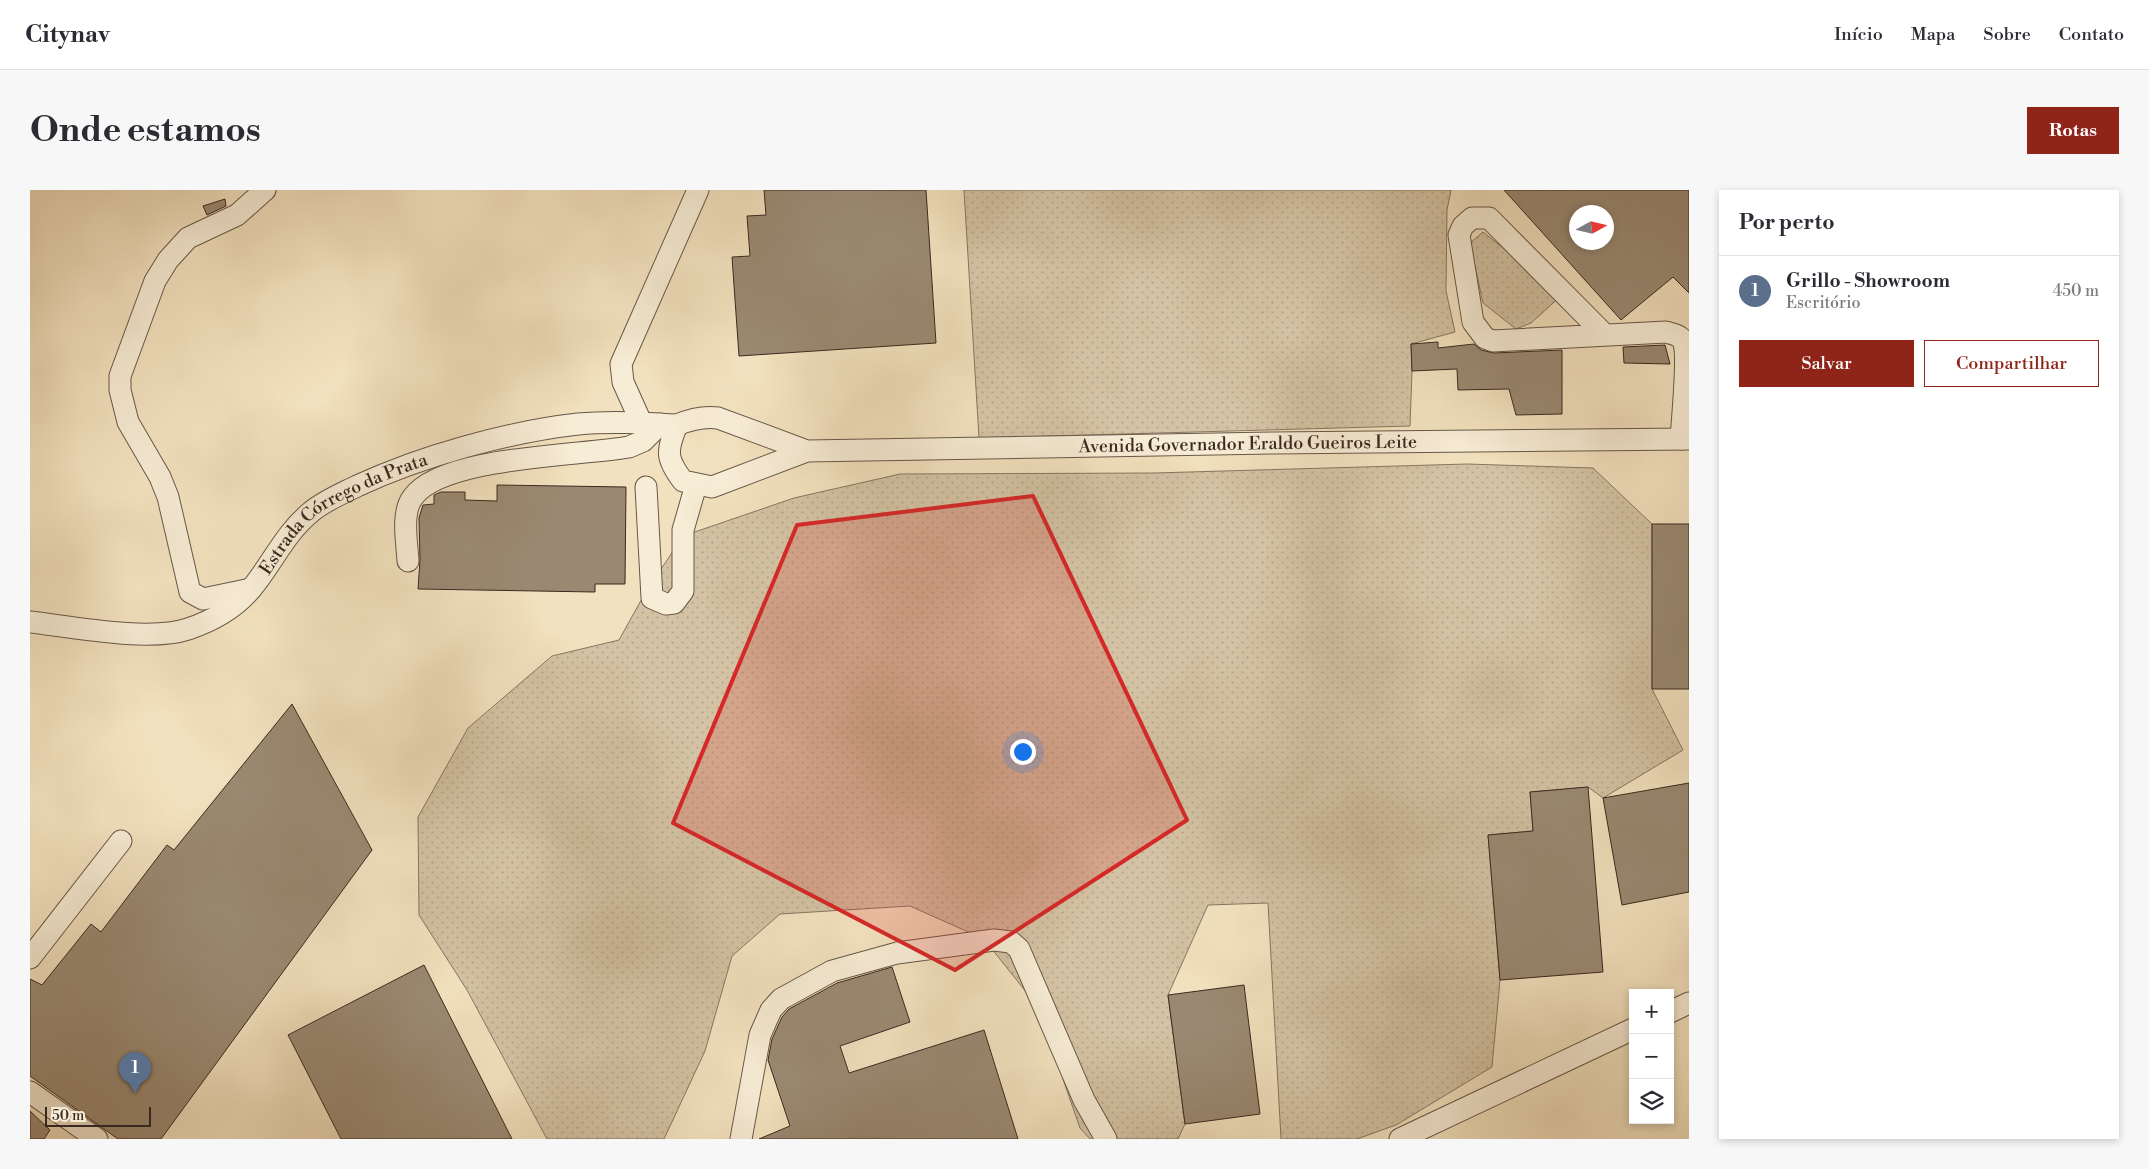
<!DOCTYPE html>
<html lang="pt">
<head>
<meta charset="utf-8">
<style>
	:root { --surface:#fff; --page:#f7f7f7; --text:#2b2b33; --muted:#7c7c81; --line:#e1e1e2; --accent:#8f2418 }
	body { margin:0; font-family:"Libre Bodoni",serif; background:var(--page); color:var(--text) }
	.controls { position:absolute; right:15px; bottom:15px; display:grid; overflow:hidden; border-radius:0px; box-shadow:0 2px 8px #0003 }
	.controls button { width:45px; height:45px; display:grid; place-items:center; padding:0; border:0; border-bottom:1px solid var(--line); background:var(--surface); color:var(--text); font:25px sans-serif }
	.compass { position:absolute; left:1539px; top:15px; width:45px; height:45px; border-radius:50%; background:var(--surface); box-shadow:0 2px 8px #0003; rotate:82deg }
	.scale { position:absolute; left:15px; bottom:12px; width:106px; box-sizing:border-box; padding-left:5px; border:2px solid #3a2920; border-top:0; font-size:14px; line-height:18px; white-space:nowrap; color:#3a2920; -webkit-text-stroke:4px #f7ecd5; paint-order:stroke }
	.you { position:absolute; left:992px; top:561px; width:18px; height:18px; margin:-12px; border:4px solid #fff; border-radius:50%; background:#1a73e8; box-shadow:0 0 0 8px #1a73e833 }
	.badge { display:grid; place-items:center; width:32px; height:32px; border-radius:50%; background:var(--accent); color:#fff; font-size:16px; font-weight:700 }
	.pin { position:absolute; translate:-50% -41px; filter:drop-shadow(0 1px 2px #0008) }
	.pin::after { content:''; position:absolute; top:26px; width:18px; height:15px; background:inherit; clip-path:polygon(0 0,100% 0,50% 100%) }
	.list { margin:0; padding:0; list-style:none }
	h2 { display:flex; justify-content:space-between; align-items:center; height:65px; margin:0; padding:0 20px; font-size:21px }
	h2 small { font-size:16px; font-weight:400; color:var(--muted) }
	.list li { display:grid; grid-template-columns:32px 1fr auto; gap:15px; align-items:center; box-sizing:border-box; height:70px; padding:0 20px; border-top:1px solid var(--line) }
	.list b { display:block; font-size:19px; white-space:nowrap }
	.list p { margin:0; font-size:16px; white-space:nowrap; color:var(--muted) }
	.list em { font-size:16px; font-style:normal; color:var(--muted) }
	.actions { display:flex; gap:10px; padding:15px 20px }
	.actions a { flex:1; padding:11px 0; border:1px solid var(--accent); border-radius:0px; text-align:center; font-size:18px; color:var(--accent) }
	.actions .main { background:var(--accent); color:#fff }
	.icon { flex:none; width:28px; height:28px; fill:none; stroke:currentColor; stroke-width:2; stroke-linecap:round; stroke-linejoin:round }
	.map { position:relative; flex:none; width:1659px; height:949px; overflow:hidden; border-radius:0px }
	header { display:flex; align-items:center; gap:30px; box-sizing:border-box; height:70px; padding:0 25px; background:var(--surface); border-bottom:1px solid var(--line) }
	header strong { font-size:24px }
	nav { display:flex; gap:28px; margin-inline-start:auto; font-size:18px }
	.intro { display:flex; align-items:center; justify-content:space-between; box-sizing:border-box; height:120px; padding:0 30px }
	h1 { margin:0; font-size:35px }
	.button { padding:12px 22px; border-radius:0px; background:var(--accent); color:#fff; font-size:18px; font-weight:700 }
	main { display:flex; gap:30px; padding:0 30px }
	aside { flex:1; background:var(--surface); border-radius:0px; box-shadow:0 2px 8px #0003 }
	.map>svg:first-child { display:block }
</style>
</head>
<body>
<header>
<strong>Citynav</strong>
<nav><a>Início</a><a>Mapa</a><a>Sobre</a><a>Contato</a></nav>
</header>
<div class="intro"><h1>Onde estamos</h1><a class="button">Rotas</a></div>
<main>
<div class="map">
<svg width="1659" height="949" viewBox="0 0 1659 949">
	<defs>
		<pattern id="grass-dots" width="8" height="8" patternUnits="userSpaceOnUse" patternTransform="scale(1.25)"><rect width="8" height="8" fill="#d3c2a3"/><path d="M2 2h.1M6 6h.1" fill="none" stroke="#b6a78c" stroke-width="1.8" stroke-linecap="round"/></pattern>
	</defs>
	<rect width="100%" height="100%" fill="#f2e1be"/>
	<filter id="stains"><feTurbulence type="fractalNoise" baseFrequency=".004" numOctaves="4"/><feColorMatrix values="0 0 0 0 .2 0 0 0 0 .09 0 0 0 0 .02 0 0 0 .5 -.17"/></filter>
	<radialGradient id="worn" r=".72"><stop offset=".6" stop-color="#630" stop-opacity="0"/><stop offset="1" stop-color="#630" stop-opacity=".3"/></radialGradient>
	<path fill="url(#grass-dots)" stroke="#867662" d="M934,0H1421L1417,20L1416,101L1425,142L1381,154L1382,181L1380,236L949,248Z
		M1453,42L1532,105L1501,133L1486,139L1453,113L1440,53Z
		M1437,274L1563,278L1622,334V499L1653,560L1573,608L1558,597L1500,602L1503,641L1458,645L1470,790L1462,877L1366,935L1327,949H1251L1238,713L1178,715L1138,805L1155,934L1148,949H1060L1050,938L1008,817L954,749L880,716L750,724L702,766L675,861L634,949H517L437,800L389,725L388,627L438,538L522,466L589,450L614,405L653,346L764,308L870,284L1124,283Z"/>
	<path fill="#9a8972" stroke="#3a2920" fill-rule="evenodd" d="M734,0H896L906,153L709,166L702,67L720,66L717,26L736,25Z
		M1474,0H1659V103L1643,87L1591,130ZM1546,22H1576V52H1546Z
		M195,9L196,16L177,25L173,16Z
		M1408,152V158L1444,154L1451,160L1464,163L1532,160V224L1486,225L1479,199L1428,200L1427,179L1382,181L1381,154Z
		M1635,155L1640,174L1594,173L1593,157Z
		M467,295L596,297L595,394H565V402L388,399L390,370L389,328L393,315L404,314V305L411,302H435V310L467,311Z
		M1622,334H1659V499H1622Z
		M262,514L342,660L131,949H88L0,886V789L12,795L61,734L71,742L137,655L144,660Z
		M1659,593V702L1592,715L1573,608Z
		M1558,597L1573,782L1470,790L1458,645L1503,641L1500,602Z
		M394,775L482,949H311L258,845Z
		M862,777L880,832L810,856L819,883L954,840L988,949H729L760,936L738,870L742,849L752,827L759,819L807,793Z
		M1214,795L1230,924L1155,934L1138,805Z
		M0,921L20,940L14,949H0Z"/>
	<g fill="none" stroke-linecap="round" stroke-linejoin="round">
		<defs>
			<g id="minor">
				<path d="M1575,145L1459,28H1442L1433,36L1429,45L1443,132L1455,148L1463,151L1636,142C1643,144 1650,145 1653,151C1659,163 1652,232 1651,249"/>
				<path d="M611,232L593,192L591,174L668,0"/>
				<path id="s1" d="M777,261L688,228C673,226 661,229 647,235C636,261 636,269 653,291L682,297L777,261L1243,253L1659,249"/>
				<path d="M616,297L622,408L636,414L644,413L653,401V340L666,295"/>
				<path d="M378,371C377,353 371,322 383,307C413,266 549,266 599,257L613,251L630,234"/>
				<path d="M221,399L173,409L160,402L138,307L130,287L98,232L90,200V186L125,91L138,70L158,48L207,25L235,0"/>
				<path id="s2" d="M0,432C42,437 120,452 158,439C182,431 204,419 221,399C242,374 255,343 281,322C294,311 311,304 327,296C392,266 477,242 548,234C581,231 614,233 647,235"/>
				<path d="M0,768L91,651"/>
				<path d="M1640,822L1659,813"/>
				<path d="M0,902L67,949"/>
				<path d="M711,949L730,845L741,820L751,809L802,781L867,763L964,750L981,752L989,759L1054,910L1076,949"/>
				<path d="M1370,949L1603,839"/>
			</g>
		</defs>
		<use href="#minor" stroke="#685748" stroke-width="23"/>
		<use href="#minor" stroke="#f7ecd5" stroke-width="21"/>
	</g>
	<path fill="#d62828" fill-opacity="0.2" stroke="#d62828" stroke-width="4" stroke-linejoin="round" d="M1003,306L1157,630L925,780L643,633L767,335Z"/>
	<g text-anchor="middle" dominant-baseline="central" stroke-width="4.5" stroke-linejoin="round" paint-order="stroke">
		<g font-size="18" fill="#3a2920" stroke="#f7ecd5">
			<text stroke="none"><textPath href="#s1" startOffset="770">Avenida Governador Eraldo Gueiros Leite</textPath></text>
			<text stroke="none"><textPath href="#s2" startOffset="358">Estrada Córrego da Prata</textPath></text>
		</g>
	</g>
	<rect width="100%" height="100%" filter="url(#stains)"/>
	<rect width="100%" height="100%" fill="url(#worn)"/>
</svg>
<div class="controls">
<button>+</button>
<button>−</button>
<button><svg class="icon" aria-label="layers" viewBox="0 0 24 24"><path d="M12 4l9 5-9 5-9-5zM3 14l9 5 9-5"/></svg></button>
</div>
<svg class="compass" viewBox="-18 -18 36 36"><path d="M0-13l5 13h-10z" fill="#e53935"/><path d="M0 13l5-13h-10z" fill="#7c7c81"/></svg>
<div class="scale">50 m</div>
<div class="you"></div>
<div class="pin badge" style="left:105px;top:903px;background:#5c6f8a">1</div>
</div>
<aside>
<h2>Por perto<small></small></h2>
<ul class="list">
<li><span class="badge" style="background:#5c6f8a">1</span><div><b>Grillo - Showroom</b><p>Escritório</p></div><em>450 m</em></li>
</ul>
<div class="actions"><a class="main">Salvar</a><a>Compartilhar</a></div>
</aside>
</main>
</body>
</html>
